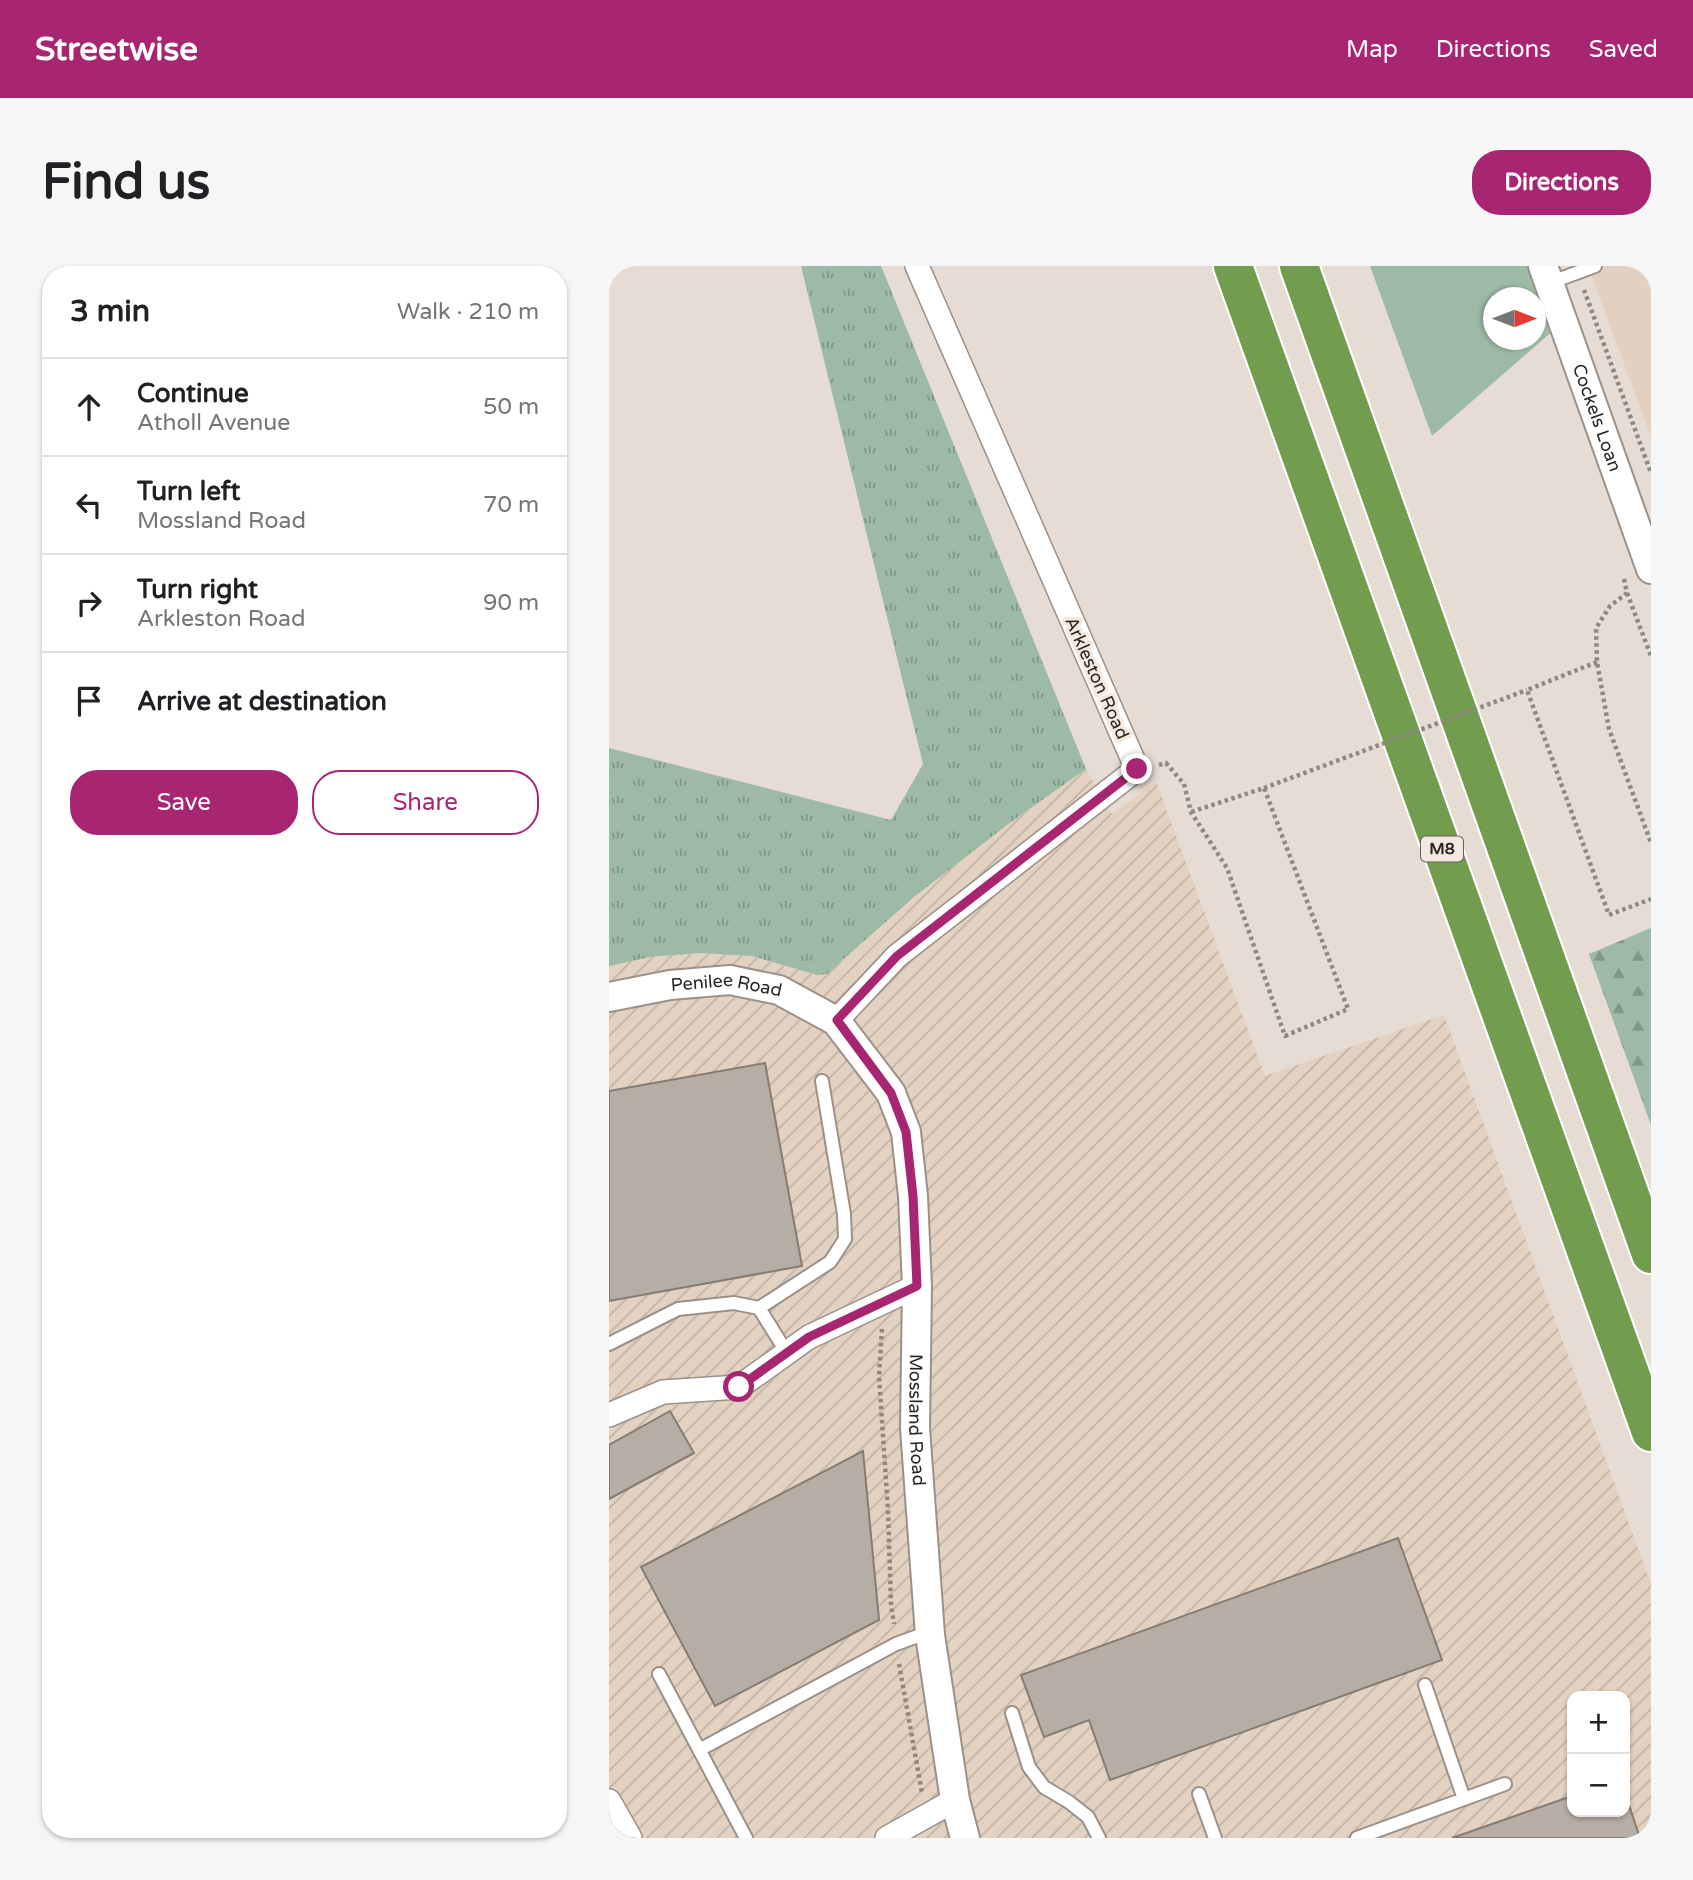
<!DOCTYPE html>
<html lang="en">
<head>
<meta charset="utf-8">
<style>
	:root { --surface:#fff; --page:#f6f6f6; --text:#202124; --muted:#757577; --line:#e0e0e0; --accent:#a82571 }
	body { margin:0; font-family:"Varela Round",sans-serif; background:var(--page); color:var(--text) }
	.controls { position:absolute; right:21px; bottom:21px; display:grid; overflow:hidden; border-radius:14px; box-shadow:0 2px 5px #0004 }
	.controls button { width:63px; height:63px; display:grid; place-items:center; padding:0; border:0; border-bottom:2px solid var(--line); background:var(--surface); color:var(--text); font:35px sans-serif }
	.compass { position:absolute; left:874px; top:21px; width:63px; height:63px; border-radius:50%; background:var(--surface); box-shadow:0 2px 5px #0004; rotate:90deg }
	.stop { position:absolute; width:21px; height:21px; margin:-16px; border:5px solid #a82571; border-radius:50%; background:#fff }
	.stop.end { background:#a82571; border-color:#fff; box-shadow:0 2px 7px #0008 }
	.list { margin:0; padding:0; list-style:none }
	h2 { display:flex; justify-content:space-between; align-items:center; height:91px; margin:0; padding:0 28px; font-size:30px }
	h2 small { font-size:23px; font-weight:400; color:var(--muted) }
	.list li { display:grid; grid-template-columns:46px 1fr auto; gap:21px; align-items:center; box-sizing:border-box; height:98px; padding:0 28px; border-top:2px solid var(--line) }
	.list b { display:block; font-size:26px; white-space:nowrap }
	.list p { margin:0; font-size:23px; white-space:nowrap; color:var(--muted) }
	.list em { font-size:23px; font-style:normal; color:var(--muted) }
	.actions { display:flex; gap:14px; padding:21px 28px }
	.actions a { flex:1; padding:16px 0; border:2px solid var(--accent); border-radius:28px; text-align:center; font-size:24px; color:var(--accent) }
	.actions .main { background:var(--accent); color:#fff }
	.icon { flex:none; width:38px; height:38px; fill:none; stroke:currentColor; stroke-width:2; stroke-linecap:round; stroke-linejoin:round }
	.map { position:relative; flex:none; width:1042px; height:1572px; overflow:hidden; border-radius:28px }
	header { display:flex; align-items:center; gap:42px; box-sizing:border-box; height:98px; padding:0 35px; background:var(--accent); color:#fff }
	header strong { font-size:33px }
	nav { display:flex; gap:38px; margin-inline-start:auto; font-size:24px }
	.intro { display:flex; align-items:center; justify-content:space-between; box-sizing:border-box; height:168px; padding:0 42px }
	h1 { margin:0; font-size:49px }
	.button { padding:18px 32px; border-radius:28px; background:var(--accent); color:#fff; font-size:24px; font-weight:700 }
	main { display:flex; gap:42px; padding:0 42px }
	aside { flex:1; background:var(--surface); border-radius:28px; box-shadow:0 2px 5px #0004 }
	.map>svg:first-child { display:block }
</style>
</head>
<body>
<header>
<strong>Streetwise</strong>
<nav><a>Map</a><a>Directions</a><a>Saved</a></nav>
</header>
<div class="intro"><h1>Find us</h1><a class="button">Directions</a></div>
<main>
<aside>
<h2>3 min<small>Walk · 210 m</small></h2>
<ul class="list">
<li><svg class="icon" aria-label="ahead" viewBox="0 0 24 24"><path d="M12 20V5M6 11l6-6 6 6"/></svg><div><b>Continue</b><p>Atholl Avenue</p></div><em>50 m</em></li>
<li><svg class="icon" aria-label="left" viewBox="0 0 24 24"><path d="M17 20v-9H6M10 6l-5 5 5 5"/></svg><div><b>Turn left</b><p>Mossland Road</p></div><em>70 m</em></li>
<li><svg class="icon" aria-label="right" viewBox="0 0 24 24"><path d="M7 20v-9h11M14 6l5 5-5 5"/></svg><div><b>Turn right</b><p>Arkleston Road</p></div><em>90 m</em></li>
<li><svg class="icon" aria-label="arrive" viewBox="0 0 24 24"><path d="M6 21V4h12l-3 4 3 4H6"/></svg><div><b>Arrive at destination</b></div></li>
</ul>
<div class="actions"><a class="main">Save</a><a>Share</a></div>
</aside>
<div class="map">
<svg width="1042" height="1572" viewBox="0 0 1042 1572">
	<defs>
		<pattern id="industrial-furrows" width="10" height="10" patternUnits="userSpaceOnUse" patternTransform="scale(1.75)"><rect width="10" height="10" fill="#e3d1c1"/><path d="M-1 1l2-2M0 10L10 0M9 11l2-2" fill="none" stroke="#c3b3a6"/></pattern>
		<pattern id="grass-tufts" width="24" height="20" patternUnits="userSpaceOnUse" patternTransform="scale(1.75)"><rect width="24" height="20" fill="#9dbaa7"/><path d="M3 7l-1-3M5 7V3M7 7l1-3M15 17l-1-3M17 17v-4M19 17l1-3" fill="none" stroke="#809788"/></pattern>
		<pattern id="forest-firs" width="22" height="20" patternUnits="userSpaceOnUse" patternTransform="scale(1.75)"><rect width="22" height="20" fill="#9dbaa7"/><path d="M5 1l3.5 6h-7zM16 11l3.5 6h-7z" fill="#809788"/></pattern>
	</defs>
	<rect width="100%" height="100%" fill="#e6dcd3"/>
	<path fill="url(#industrial-furrows)" fill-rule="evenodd" d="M477,503L503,548L547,516L656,810L835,749L1042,1318V1572H0V700L41,691L91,687L143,690L208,709L234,695L305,631L398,559ZM963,1430H1016V1546H963Z"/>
	<path fill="#e4d0c1" d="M979,0H1042V171Z"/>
	<path fill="url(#grass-tufts)" d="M192,0H272L477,503L398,559L305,631L218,708L208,709L143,690L91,687L41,691L0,700V482L282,554L314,498Z"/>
	<path fill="url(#forest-firs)" d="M1042,662V859L980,688Z"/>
	<path fill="#9dbaa7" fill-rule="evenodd" d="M761,0H921L945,64L823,170ZM884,32H926V74H884Z"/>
	<path fill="#b6ada4" stroke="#857c74" stroke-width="2" d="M156,797L193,1000L0,1035V825Z
		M61,1145L85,1187L0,1233V1179Z
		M254,1185L270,1354L106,1440L32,1301Z
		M789,1272L833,1394L501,1514L480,1454L435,1471L412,1409Z
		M1016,1527L1031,1572H843L963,1530V1546H1016Z"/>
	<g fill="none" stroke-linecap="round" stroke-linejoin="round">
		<defs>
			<path id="service" d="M940,17L986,0
				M150,1042L178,1087
				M0,1078L69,1043L125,1037L150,1042L221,996L236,973L235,948L213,815
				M50,1408L137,1572
				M816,1419L855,1533
				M403,1447L420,1501L435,1521L460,1536L479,1551L490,1572
				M90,1484L287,1378L320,1366
				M590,1528L606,1572
				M748,1572L896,1518"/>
			<path id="minor" d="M227,755L288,690L528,503L308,0
				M0,1149L54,1126L130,1121L200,1071L308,1020
				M0,1535L21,1572
				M278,1572L346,1534"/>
			<g id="tertiary">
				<path id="s1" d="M934,0L1042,303"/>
				<path id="s2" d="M0,731L61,719L121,714L170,724L227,755L282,827L297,866L304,930L308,1020L306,1162L321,1369L346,1534L356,1572"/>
			</g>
			<path id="motorway" d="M624,0L1042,1166
				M690,0L1042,988"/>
		</defs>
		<use href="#service" stroke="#9b9189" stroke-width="16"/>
		<use href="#minor" stroke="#9b9189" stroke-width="26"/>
		<use href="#tertiary" stroke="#9b9189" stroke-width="32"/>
		<use href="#motorway" stroke="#fff" stroke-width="42"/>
		<path stroke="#8f8881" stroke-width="4.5" stroke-dasharray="3.5 3.5" stroke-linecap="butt" d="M975,24L1042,207
			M1015,313L1018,327L1001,340L987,362L988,396L1000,463L1042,577
			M1018,327L1042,390
			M988,396L918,424L1000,649L1042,633
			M550,499L557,497L575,518L582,546L618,602L676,770L739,743L655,522L582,546
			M273,1063L270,1110L279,1244L282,1338L285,1358
			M290,1398L313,1527"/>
		<use href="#service" stroke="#fff" stroke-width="12"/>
		<use href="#minor" stroke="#fff" stroke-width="23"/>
		<use href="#tertiary" stroke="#fff" stroke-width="28"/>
		<use href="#motorway" stroke="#729c4e" stroke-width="38"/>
		<path stroke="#8f8881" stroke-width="4.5" stroke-dasharray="3.5 3.5" stroke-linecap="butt" d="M655,522L918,424"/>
	</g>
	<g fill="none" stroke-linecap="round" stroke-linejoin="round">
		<path stroke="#a82571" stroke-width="9" d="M130,1121L200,1071L308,1020L304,930L297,866L282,827L228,754L288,690L528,503"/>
	</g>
	<g text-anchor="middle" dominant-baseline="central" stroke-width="7" stroke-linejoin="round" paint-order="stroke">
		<rect fill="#f4e9e0" stroke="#67605b" stroke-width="2" x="812" y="570.5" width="42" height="25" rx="5"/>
		<g font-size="16" font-weight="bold" fill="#2a2622">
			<text x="833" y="583">M8</text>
		</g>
		<g font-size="18" fill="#2a2622" stroke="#f4e9e0">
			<text stroke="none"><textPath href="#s1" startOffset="161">Cockels Loan</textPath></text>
			<text transform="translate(488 412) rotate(66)">Arkleston Road</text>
			<text stroke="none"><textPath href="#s2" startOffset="119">Penilee Road</textPath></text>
			<text stroke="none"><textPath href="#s2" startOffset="658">Mossland Road</textPath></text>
		</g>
	</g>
</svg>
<div class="controls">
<button>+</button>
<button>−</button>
</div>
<svg class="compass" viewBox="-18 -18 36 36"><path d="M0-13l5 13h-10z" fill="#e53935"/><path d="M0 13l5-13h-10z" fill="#757577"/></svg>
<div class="stop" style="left:130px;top:1121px"></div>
<div class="stop end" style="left:528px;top:503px"></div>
</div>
</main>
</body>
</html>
